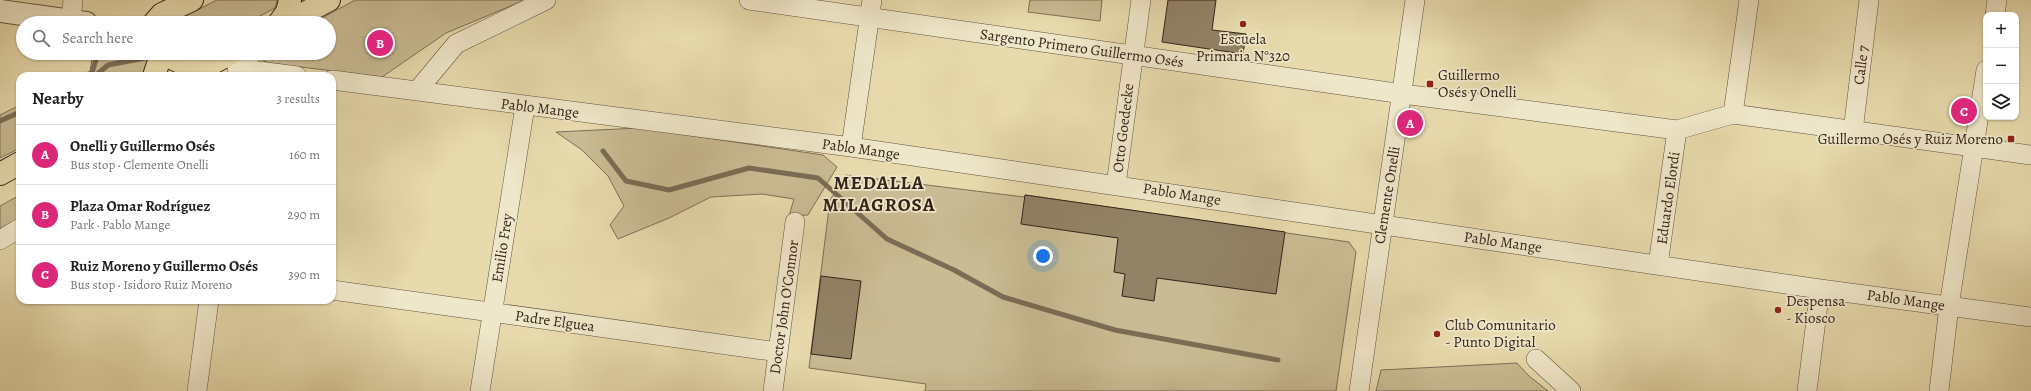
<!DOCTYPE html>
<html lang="en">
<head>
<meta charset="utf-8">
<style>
	:root { --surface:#fff; --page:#f6f6f6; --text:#202124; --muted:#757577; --line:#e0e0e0; --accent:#db2777 }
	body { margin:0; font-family:Alegreya,serif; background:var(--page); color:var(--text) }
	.controls { position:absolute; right:12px; top:12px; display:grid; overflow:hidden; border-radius:8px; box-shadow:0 1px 3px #0004 }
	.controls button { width:36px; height:36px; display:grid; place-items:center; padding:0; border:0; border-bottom:1px solid var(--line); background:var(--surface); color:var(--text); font:20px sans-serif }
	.you { position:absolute; left:1043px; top:256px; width:14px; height:14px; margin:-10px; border:3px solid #fff; border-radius:50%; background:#1a73e8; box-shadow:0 0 0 6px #1a73e833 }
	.badge { display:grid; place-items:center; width:26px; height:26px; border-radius:50%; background:var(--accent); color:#fff; font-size:13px; font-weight:700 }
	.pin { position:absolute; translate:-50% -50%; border:2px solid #fff; box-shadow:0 1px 4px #0006 }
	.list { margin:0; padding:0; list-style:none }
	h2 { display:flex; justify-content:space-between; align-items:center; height:52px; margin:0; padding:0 16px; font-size:17px }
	h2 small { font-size:13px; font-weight:400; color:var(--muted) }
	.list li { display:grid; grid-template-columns:26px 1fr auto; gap:12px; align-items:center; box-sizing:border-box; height:60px; padding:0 16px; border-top:1px solid var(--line) }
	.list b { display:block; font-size:15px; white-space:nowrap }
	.list p { margin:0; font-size:13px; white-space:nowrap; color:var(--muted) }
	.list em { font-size:13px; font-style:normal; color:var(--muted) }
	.icon { flex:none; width:22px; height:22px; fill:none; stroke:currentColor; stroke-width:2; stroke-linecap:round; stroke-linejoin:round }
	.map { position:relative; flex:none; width:2031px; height:391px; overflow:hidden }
	.search { position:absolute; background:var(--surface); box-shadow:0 1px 3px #0004; left:16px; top:16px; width:320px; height:44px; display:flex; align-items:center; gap:10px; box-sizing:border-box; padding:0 14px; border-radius:22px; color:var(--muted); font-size:15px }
	.panel { position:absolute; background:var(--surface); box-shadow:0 1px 3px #0004; left:16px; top:72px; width:320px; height:232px; border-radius:12px }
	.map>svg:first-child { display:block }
</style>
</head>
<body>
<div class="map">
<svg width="2031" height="391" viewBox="0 0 2031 391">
	<rect width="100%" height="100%" fill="#e7daac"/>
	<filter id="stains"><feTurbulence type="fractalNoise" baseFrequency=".005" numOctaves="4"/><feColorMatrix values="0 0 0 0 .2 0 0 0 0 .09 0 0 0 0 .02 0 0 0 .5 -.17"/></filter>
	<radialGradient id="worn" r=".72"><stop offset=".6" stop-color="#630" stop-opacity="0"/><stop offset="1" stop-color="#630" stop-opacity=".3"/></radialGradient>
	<path fill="#c9bb93" stroke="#7f6f57" d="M217,0H277L275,8L247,23H172Z
		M355,0H525L446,33L382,77L268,63L263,60V53H329V23H313Z
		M1030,0H1102L1100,21L1028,12Z
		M93,53H147L150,60L147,76H80L90,71Z
		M20,105V148L0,158V115Z
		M639,128L823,155L837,167L808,215L789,216L794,199L762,194L711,197L669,218L618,239L610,225L624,206L608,176L582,150L556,132Z
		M846,175L1024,197L1025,195L1349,242L1356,252L1336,391H925L926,384L809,368L830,200Z
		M20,195V235L0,232V206Z
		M1517,363L1529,376L1548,391H1376L1381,370Z"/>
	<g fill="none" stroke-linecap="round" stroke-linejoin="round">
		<path stroke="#7b6c55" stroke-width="5" d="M91,76L98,53
			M95,76L108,65L145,58
			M0,121L20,112
			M603,151L626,181L669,190L749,168L818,178L887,239L954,270L1003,297L1115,330L1278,360"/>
	</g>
	<path fill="#928266" stroke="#35231b" d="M1168,0H1216L1212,30L1246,34L1243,54L1162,42Z
		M1025,195L1285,232L1276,294L1157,278L1154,301L1122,296L1125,274L1114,272L1118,238L1021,224Z
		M821,276L861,281L851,359L811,354Z"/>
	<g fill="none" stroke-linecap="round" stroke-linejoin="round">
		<defs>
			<path id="minor" d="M749,0L1403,94L1677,130L1733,114L2031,155
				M1995,15L1997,0
				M71,21L73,0
				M237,68L297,76
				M243,76L251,53
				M332,80L851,147L1820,289L2031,317
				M417,91L456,44L546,0
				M1733,114L1749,0
				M1853,131L1869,0
				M851,147L872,0
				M1116,185L1141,0
				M0,240L20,228
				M1658,265L1677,130
				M332,290L778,352
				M1536,359L1571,391
				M197,391L209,300
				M480,391L525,106
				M773,391L795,222
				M1359,391L1415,0
				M1807,391L1820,289
				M1939,391L1949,306L1986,70"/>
			<path id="tertiary" d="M0,11L86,23"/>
			<path id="primary" d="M154,23L162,14L192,0
				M279,23L287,12L290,0
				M286,23L329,0
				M161,53L184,64L205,67
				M154,76L159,61V53
				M189,76L231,53
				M0,174L20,163"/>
		</defs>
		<use href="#minor" stroke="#62513f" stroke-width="20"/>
		<use href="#tertiary" stroke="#62513f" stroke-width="24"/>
		<use href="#primary" stroke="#35231b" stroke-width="24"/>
		<use href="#minor" stroke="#efe7c9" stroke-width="19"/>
		<use href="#tertiary" stroke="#efe7c9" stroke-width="22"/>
		<use href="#primary" stroke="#e7daac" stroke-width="22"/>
	</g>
	<g fill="#8f2418" stroke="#efe7c9" stroke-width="1.5">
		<circle cx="1243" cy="24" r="4"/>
		<rect x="1426" y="80" width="8" height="8" rx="2"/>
		<rect x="2007" y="135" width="8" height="8" rx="2"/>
		<circle cx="1778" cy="310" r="4"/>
		<circle cx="1437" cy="334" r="4"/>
	</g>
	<g text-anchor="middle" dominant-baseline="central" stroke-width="3.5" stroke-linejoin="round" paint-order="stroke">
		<g font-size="15" fill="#35231b" stroke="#efe7c9" text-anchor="start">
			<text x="1243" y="39" text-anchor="middle">Escuela<tspan x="1243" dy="17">Primaria N°320</tspan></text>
			<text x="1438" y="75">Guillermo<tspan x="1438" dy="17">Osés y Onelli</tspan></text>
			<text x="2003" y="139" text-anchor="end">Guillermo Osés y Ruiz Moreno</text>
			<text x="1786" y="301">Despensa<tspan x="1786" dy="17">- Kiosco</tspan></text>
			<text x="1445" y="325">Club Comunitario<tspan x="1445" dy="17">- Punto Digital</tspan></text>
		</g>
		<g font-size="15" fill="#35231b" stroke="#efe7c9">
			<text transform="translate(1082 48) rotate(8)">Sargento Primero Guillermo Osés</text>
			<text transform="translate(1861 65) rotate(-83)">Calle 7</text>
			<text transform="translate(540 108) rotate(7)">Pablo Mange</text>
			<text transform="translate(1123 128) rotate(-83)">Otto Goedecke</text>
			<text transform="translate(861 149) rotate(8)">Pablo Mange</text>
			<text transform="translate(1182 194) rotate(9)">Pablo Mange</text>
			<text transform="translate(1387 195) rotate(-81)">Clemente Onelli</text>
			<text transform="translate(1668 198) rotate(-82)">Eduardo Elordi</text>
			<text transform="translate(1503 242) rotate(8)">Pablo Mange</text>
			<text transform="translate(502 248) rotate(-81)">Emilio Frey</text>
			<text transform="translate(1906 300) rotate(8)">Pablo Mange</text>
			<text transform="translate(784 307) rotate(-82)">Doctor John O'Connor</text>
			<text transform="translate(555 321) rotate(8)">Padre Elguea</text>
		</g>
		<g font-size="19" font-weight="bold" letter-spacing="1" fill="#35231b" stroke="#efe7c9">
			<text x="879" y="183">MEDALLA<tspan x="879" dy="22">MILAGROSA</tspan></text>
		</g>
	</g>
	<rect width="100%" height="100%" filter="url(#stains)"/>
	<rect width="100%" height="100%" fill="url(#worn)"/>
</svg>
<div class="controls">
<button>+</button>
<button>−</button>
<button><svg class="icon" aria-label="layers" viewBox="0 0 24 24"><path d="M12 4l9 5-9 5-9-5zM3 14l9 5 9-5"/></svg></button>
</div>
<div class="you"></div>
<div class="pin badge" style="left:1410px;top:123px">A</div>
<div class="pin badge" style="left:380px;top:43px">B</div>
<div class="pin badge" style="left:1964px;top:111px">C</div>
<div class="search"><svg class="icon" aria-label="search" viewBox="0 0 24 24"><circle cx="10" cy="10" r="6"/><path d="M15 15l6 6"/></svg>Search here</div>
<section class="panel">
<h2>Nearby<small>3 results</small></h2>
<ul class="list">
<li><span class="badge">A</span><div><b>Onelli y Guillermo Osés</b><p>Bus stop · Clemente Onelli</p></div><em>160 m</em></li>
<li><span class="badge">B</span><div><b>Plaza Omar Rodríguez</b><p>Park · Pablo Mange</p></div><em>290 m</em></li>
<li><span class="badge">C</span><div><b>Ruiz Moreno y Guillermo Osés</b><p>Bus stop · Isidoro Ruiz Moreno</p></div><em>390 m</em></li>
</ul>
</section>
</div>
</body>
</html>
